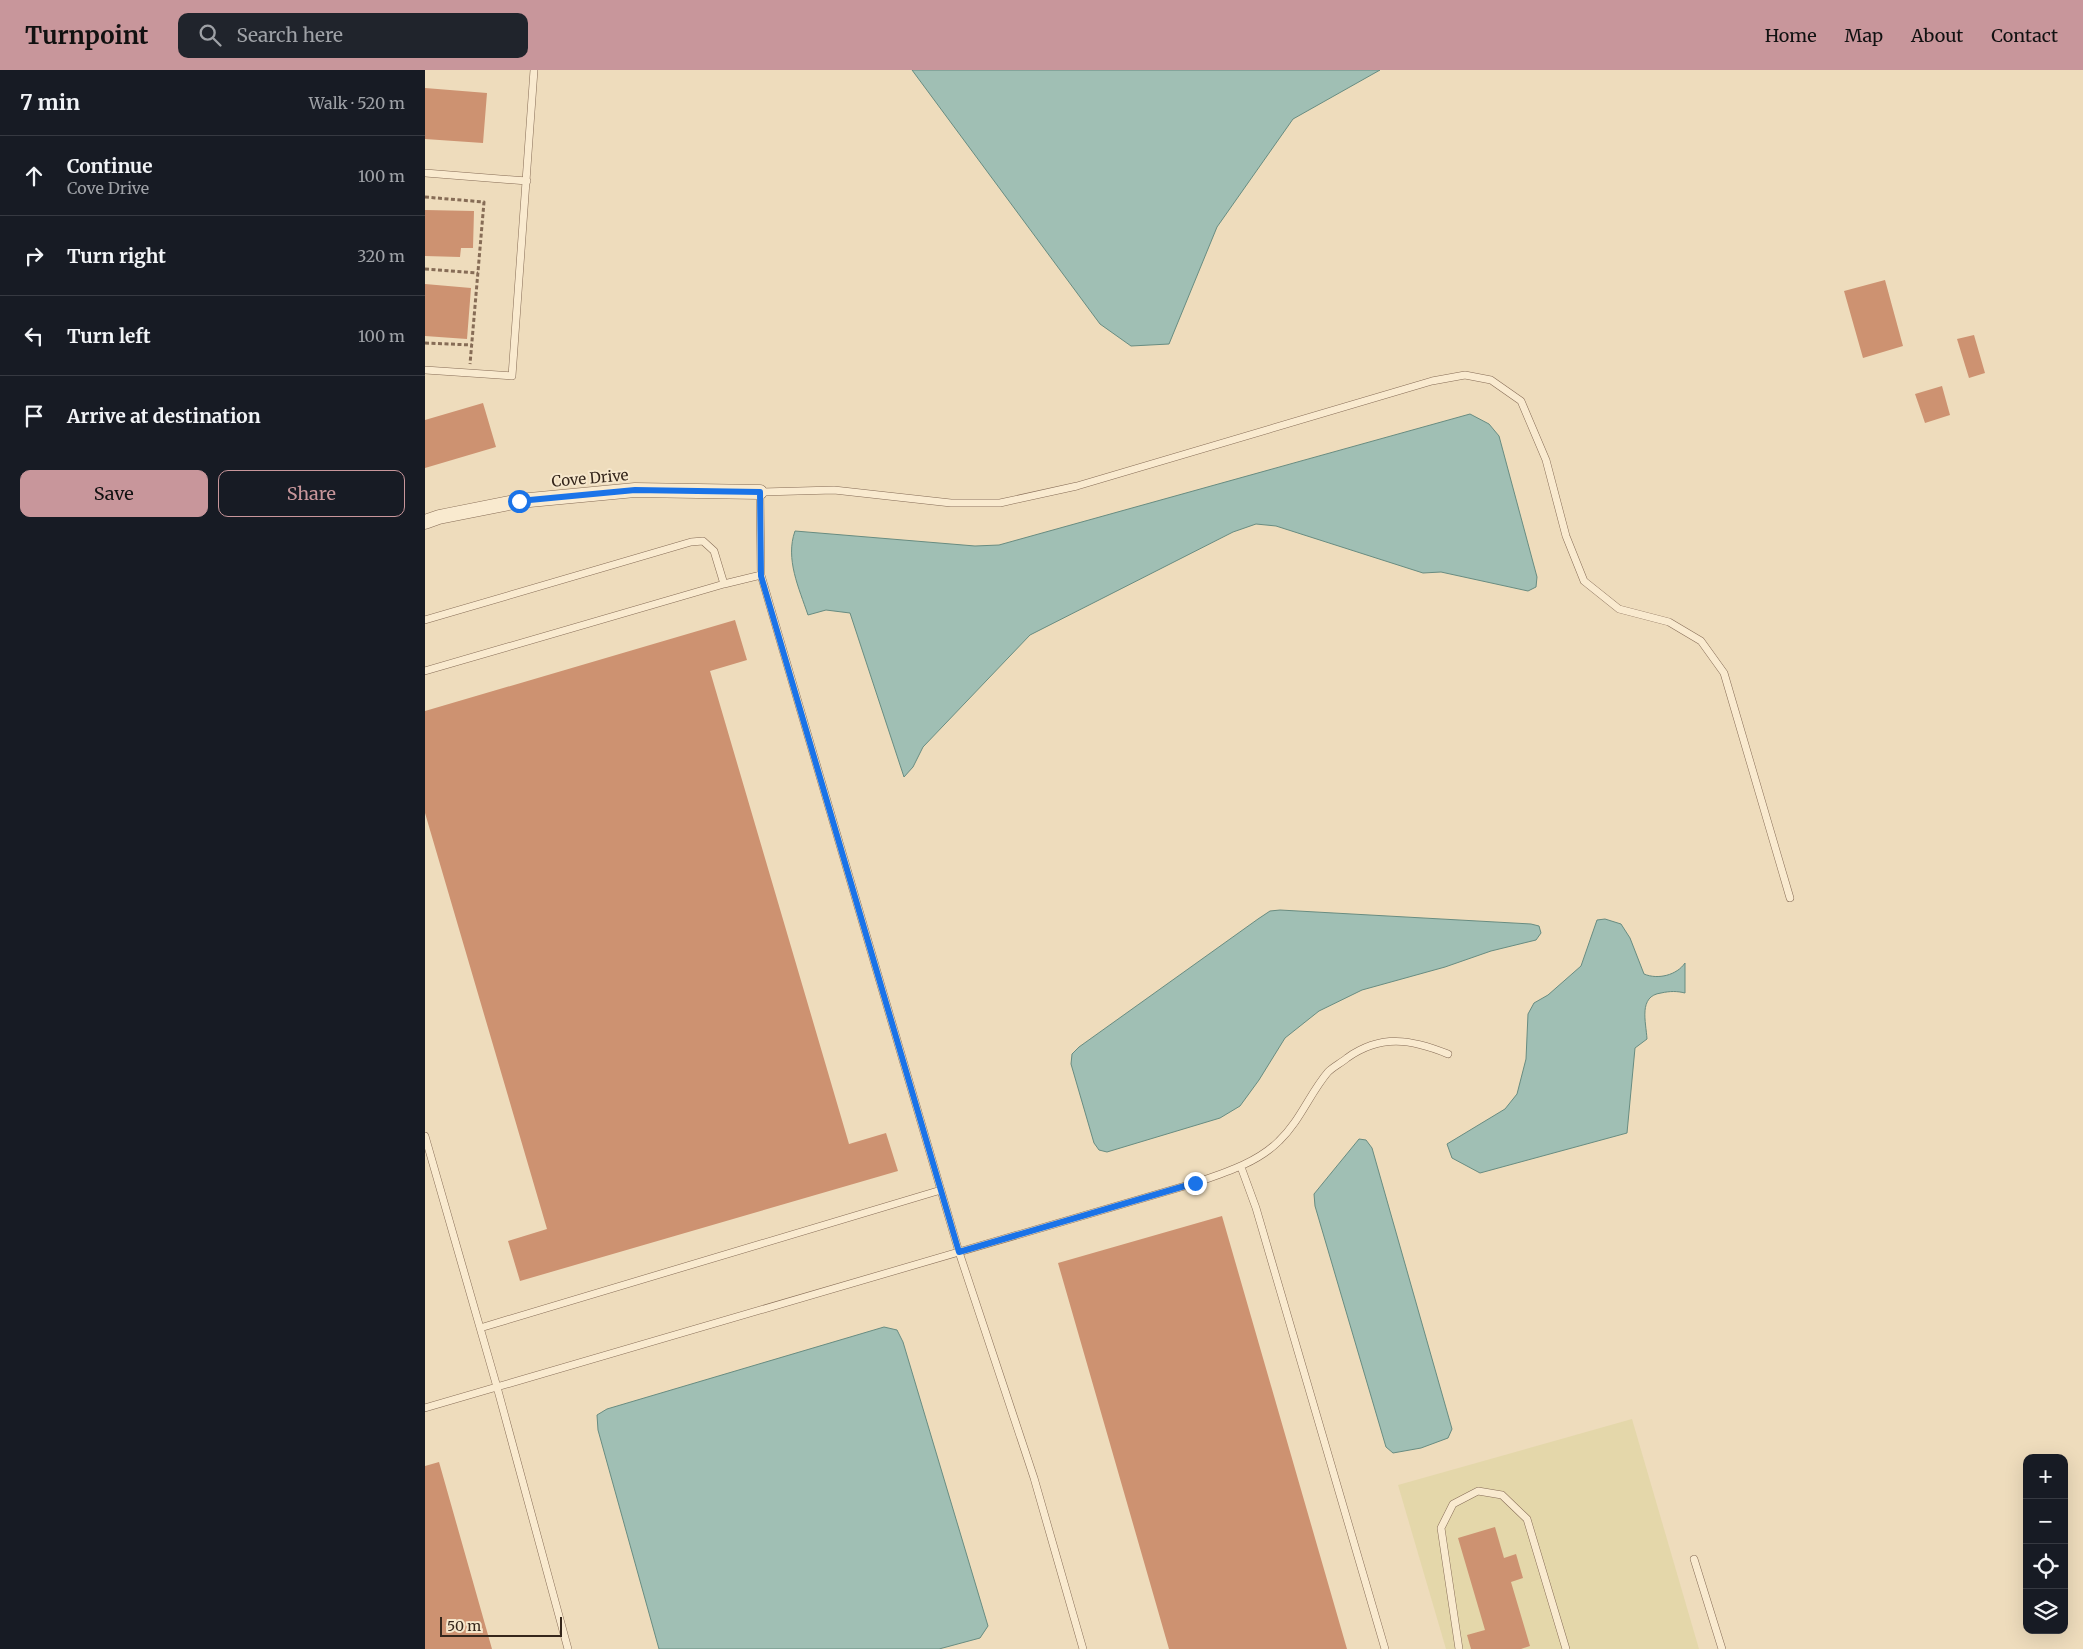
<!DOCTYPE html>
<html lang="en">
<head>
<meta charset="utf-8">
<style>
	:root { --surface:#171b24; --page:#20242c; --text:#f1f3f6; --muted:#9ea1a6; --line:#363941; --accent:#c8969b }
	body { margin:0; font-family:Merriweather,serif; background:var(--page); color:var(--text) }
	.controls { position:absolute; right:15px; bottom:15px; display:grid; overflow:hidden; border-radius:10px; box-shadow:0 5px 20px #0002 }
	.controls button { width:45px; height:45px; display:grid; place-items:center; padding:0; border:0; border-bottom:1px solid var(--line); background:var(--surface); color:var(--text); font:25px sans-serif }
	.scale { position:absolute; left:15px; bottom:12px; width:122px; box-sizing:border-box; padding-left:5px; border:2px solid #35261b; border-top:0; font-size:14px; line-height:18px; white-space:nowrap; color:#35261b; -webkit-text-stroke:4px #f6e7cc; paint-order:stroke }
	.stop { position:absolute; width:15px; height:15px; margin:-11px; border:4px solid #1a73e8; border-radius:50%; background:#fff }
	.stop.end { background:#1a73e8; border-color:#fff; box-shadow:0 1px 5px #0008 }
	.list { margin:0; padding:0; list-style:none }
	h2 { display:flex; justify-content:space-between; align-items:center; height:65px; margin:0; padding:0 20px; font-size:21px }
	h2 small { font-size:16px; font-weight:400; color:var(--muted) }
	.list li { display:grid; grid-template-columns:32px 1fr auto; gap:15px; align-items:center; box-sizing:border-box; height:80px; padding:0 20px; border-top:1px solid var(--line) }
	.list b { display:block; font-size:19px; white-space:nowrap }
	.list p { margin:0; font-size:16px; white-space:nowrap; color:var(--muted) }
	.list em { font-size:16px; font-style:normal; color:var(--muted) }
	.actions { display:flex; gap:10px; padding:15px 20px }
	.actions a { flex:1; padding:11px 0; border:1px solid var(--accent); border-radius:10px; text-align:center; font-size:18px; color:var(--accent) }
	.actions .main { background:var(--accent); color:#111 }
	.icon { flex:none; width:28px; height:28px; fill:none; stroke:currentColor; stroke-width:2; stroke-linecap:round; stroke-linejoin:round }
	.map { position:relative; flex:none; width:1658px; height:1579px; overflow:hidden }
	header { display:flex; align-items:center; gap:30px; box-sizing:border-box; height:70px; padding:0 25px; background:var(--accent); color:#111 }
	header strong { font-size:24px }
	nav { display:flex; gap:28px; margin-inline-start:auto; font-size:18px }
	.search { width:350px; height:45px; background:var(--page); display:flex; align-items:center; gap:12px; box-sizing:border-box; padding:0 18px; border-radius:10px; color:var(--muted); font-size:19px }
	main { display:flex }
	aside { flex:1; background:var(--surface) }
	.map>svg:first-child { display:block }
</style>
</head>
<body>
<header>
<strong>Turnpoint</strong>
<div class="search"><svg class="icon" aria-label="search" viewBox="0 0 24 24"><circle cx="10" cy="10" r="6"/><path d="M15 15l6 6"/></svg>Search here</div>
<nav><a>Home</a><a>Map</a><a>About</a><a>Contact</a></nav>
</header>
<main>
<aside>
<h2>7 min<small>Walk · 520 m</small></h2>
<ul class="list">
<li><svg class="icon" aria-label="ahead" viewBox="0 0 24 24"><path d="M12 20V5M6 11l6-6 6 6"/></svg><div><b>Continue</b><p>Cove Drive</p></div><em>100 m</em></li>
<li><svg class="icon" aria-label="right" viewBox="0 0 24 24"><path d="M7 20v-9h11M14 6l5 5-5 5"/></svg><div><b>Turn right</b></div><em>320 m</em></li>
<li><svg class="icon" aria-label="left" viewBox="0 0 24 24"><path d="M17 20v-9H6M10 6l-5 5 5 5"/></svg><div><b>Turn left</b></div><em>100 m</em></li>
<li><svg class="icon" aria-label="arrive" viewBox="0 0 24 24"><path d="M6 21V4h12l-3 4 3 4H6"/></svg><div><b>Arrive at destination</b></div></li>
</ul>
<div class="actions"><a class="main">Save</a><a>Share</a></div>
</aside>
<div class="map">
<svg width="1658" height="1579" viewBox="0 0 1658 1579">
	<rect width="100%" height="100%" fill="#eedcbc"/>
	<path fill="#e4d7aa" d="M1207,1349L1274,1579H1021L973,1415Z"/>
	<path fill="#a0bfb4" stroke="#688c81" d="M487,0H955L868,49L792,157L744,274L706,276L675,254Z
		M1045,344L1064,354L1074,366L1112,507L1111,517L1103,521L1016,502L998,503L851,456L831,454L808,462L605,565L498,677L488,697L479,707L425,543L401,540L383,545C374,518 360,489 370,461L550,476L574,475Z
		M855,840L1106,854L1114,856L1116,863L1111,870L1066,881L1020,897L937,920L894,941L860,968L834,1010L815,1036L795,1048L682,1082L674,1080L669,1073L646,994L647,984L654,977L833,849L845,841Z
		M1180,849L1196,854L1205,868L1219,904C1233,910 1252,905 1260,893V923C1252,921 1245,921 1236,923C1213,926 1221,952 1222,969L1210,978L1202,1063L1055,1103L1027,1088L1022,1074L1080,1039L1092,1024L1101,989L1103,944L1109,933L1123,925L1156,896L1172,850Z
		M934,1069L941,1070L947,1078L1027,1359L1023,1368L996,1378L968,1383L961,1377L890,1136L889,1124Z
		M459,1257L472,1260L478,1272L563,1556L555,1568L514,1579H234L173,1360L172,1345L182,1339Z"/>
	<path fill="#cd9271" d="M0,18L62,23L58,73L0,69Z
		M0,140L49,141L48,178H36L35,187L0,186Z
		M1460,210L1478,276L1438,288L1419,221Z
		M0,214L46,218L42,269L0,266Z
		M1549,265L1560,303L1544,308L1532,269Z
		M1517,316L1525,345L1500,353L1490,324Z
		M58,333L71,377L0,398V350Z
		M310,550L322,590L285,601L424,1074L461,1063L473,1101L95,1211L83,1171L122,1159L0,743V641Z
		M797,1146L922,1579H744L633,1193Z
		M14,1392L67,1579H0V1396Z
		M1070,1457L1079,1488L1091,1484L1098,1508L1086,1512L1105,1576L1096,1579H1046L1042,1565L1060,1560L1033,1468Z"/>
	<g fill="none" stroke-linecap="round" stroke-linejoin="round">
		<defs>
			<path id="lane" d="M0,103L102,111
				M0,300L87,306L109,0
				M0,550L266,472L278,471L289,481L299,514L336,505
				M0,601L299,514
				M0,1066L72,1317L143,1579
				M816,1097L831,1138L960,1579
				M55,1258L516,1120
				M0,1338L770,1113C799,1103 832,1093 854,1071C875,1051 885,1023 903,1002C908,997 916,993 922,988C956,964 986,969 1023,984
				M1269,1489L1297,1579
				M658,1579L609,1408L534,1182L336,505L335,422L409,420L526,433H575L652,416L1007,311L1040,305L1066,310L1096,331L1121,390L1141,466L1159,511L1194,539L1244,552L1276,571L1299,603L1365,828
				M1034,1579L1016,1458L1028,1434L1053,1421L1077,1425L1102,1449L1141,1579"/>
			<path id="street" d="M0,452L14,447L94,431L210,420L335,422"/>
		</defs>
		<use href="#lane" stroke="#866c56" stroke-width="8"/>
		<use href="#street" stroke="#866c56" stroke-width="15"/>
		<path stroke="#866c56" stroke-width="3" stroke-dasharray="4 2.5" stroke-linecap="butt" d="M0,127L59,132L45,294
			M0,199L53,203
			M0,273L47,275"/>
		<use href="#lane" stroke="#f9eacf" stroke-width="7"/>
		<use href="#street" stroke="#f9eacf" stroke-width="14"/>
	</g>
	<g fill="none" stroke-linecap="round" stroke-linejoin="round">
		<path stroke="#1a73e8" stroke-width="6" d="M94,431L210,420L335,422L336,506L534,1182L770,1113"/>
	</g>
	<g text-anchor="middle" dominant-baseline="central" stroke-width="4" stroke-linejoin="round" paint-order="stroke">
		<g font-size="15" fill="#35261b" stroke="#f6e7cc">
			<text transform="translate(165 408) rotate(-5)">Cove Drive</text>
		</g>
	</g>
</svg>
<div class="controls">
<button>+</button>
<button>−</button>
<button><svg class="icon" aria-label="locate" viewBox="0 0 24 24"><circle cx="12" cy="12" r="6"/><path d="M12 2v4M12 18v4M2 12h4M18 12h4"/></svg></button>
<button><svg class="icon" aria-label="layers" viewBox="0 0 24 24"><path d="M12 4l9 5-9 5-9-5zM3 14l9 5 9-5"/></svg></button>
</div>
<div class="scale">50 m</div>
<div class="stop" style="left:94px;top:431px"></div>
<div class="stop end" style="left:770px;top:1113px"></div>
</div>
</main>
</body>
</html>
